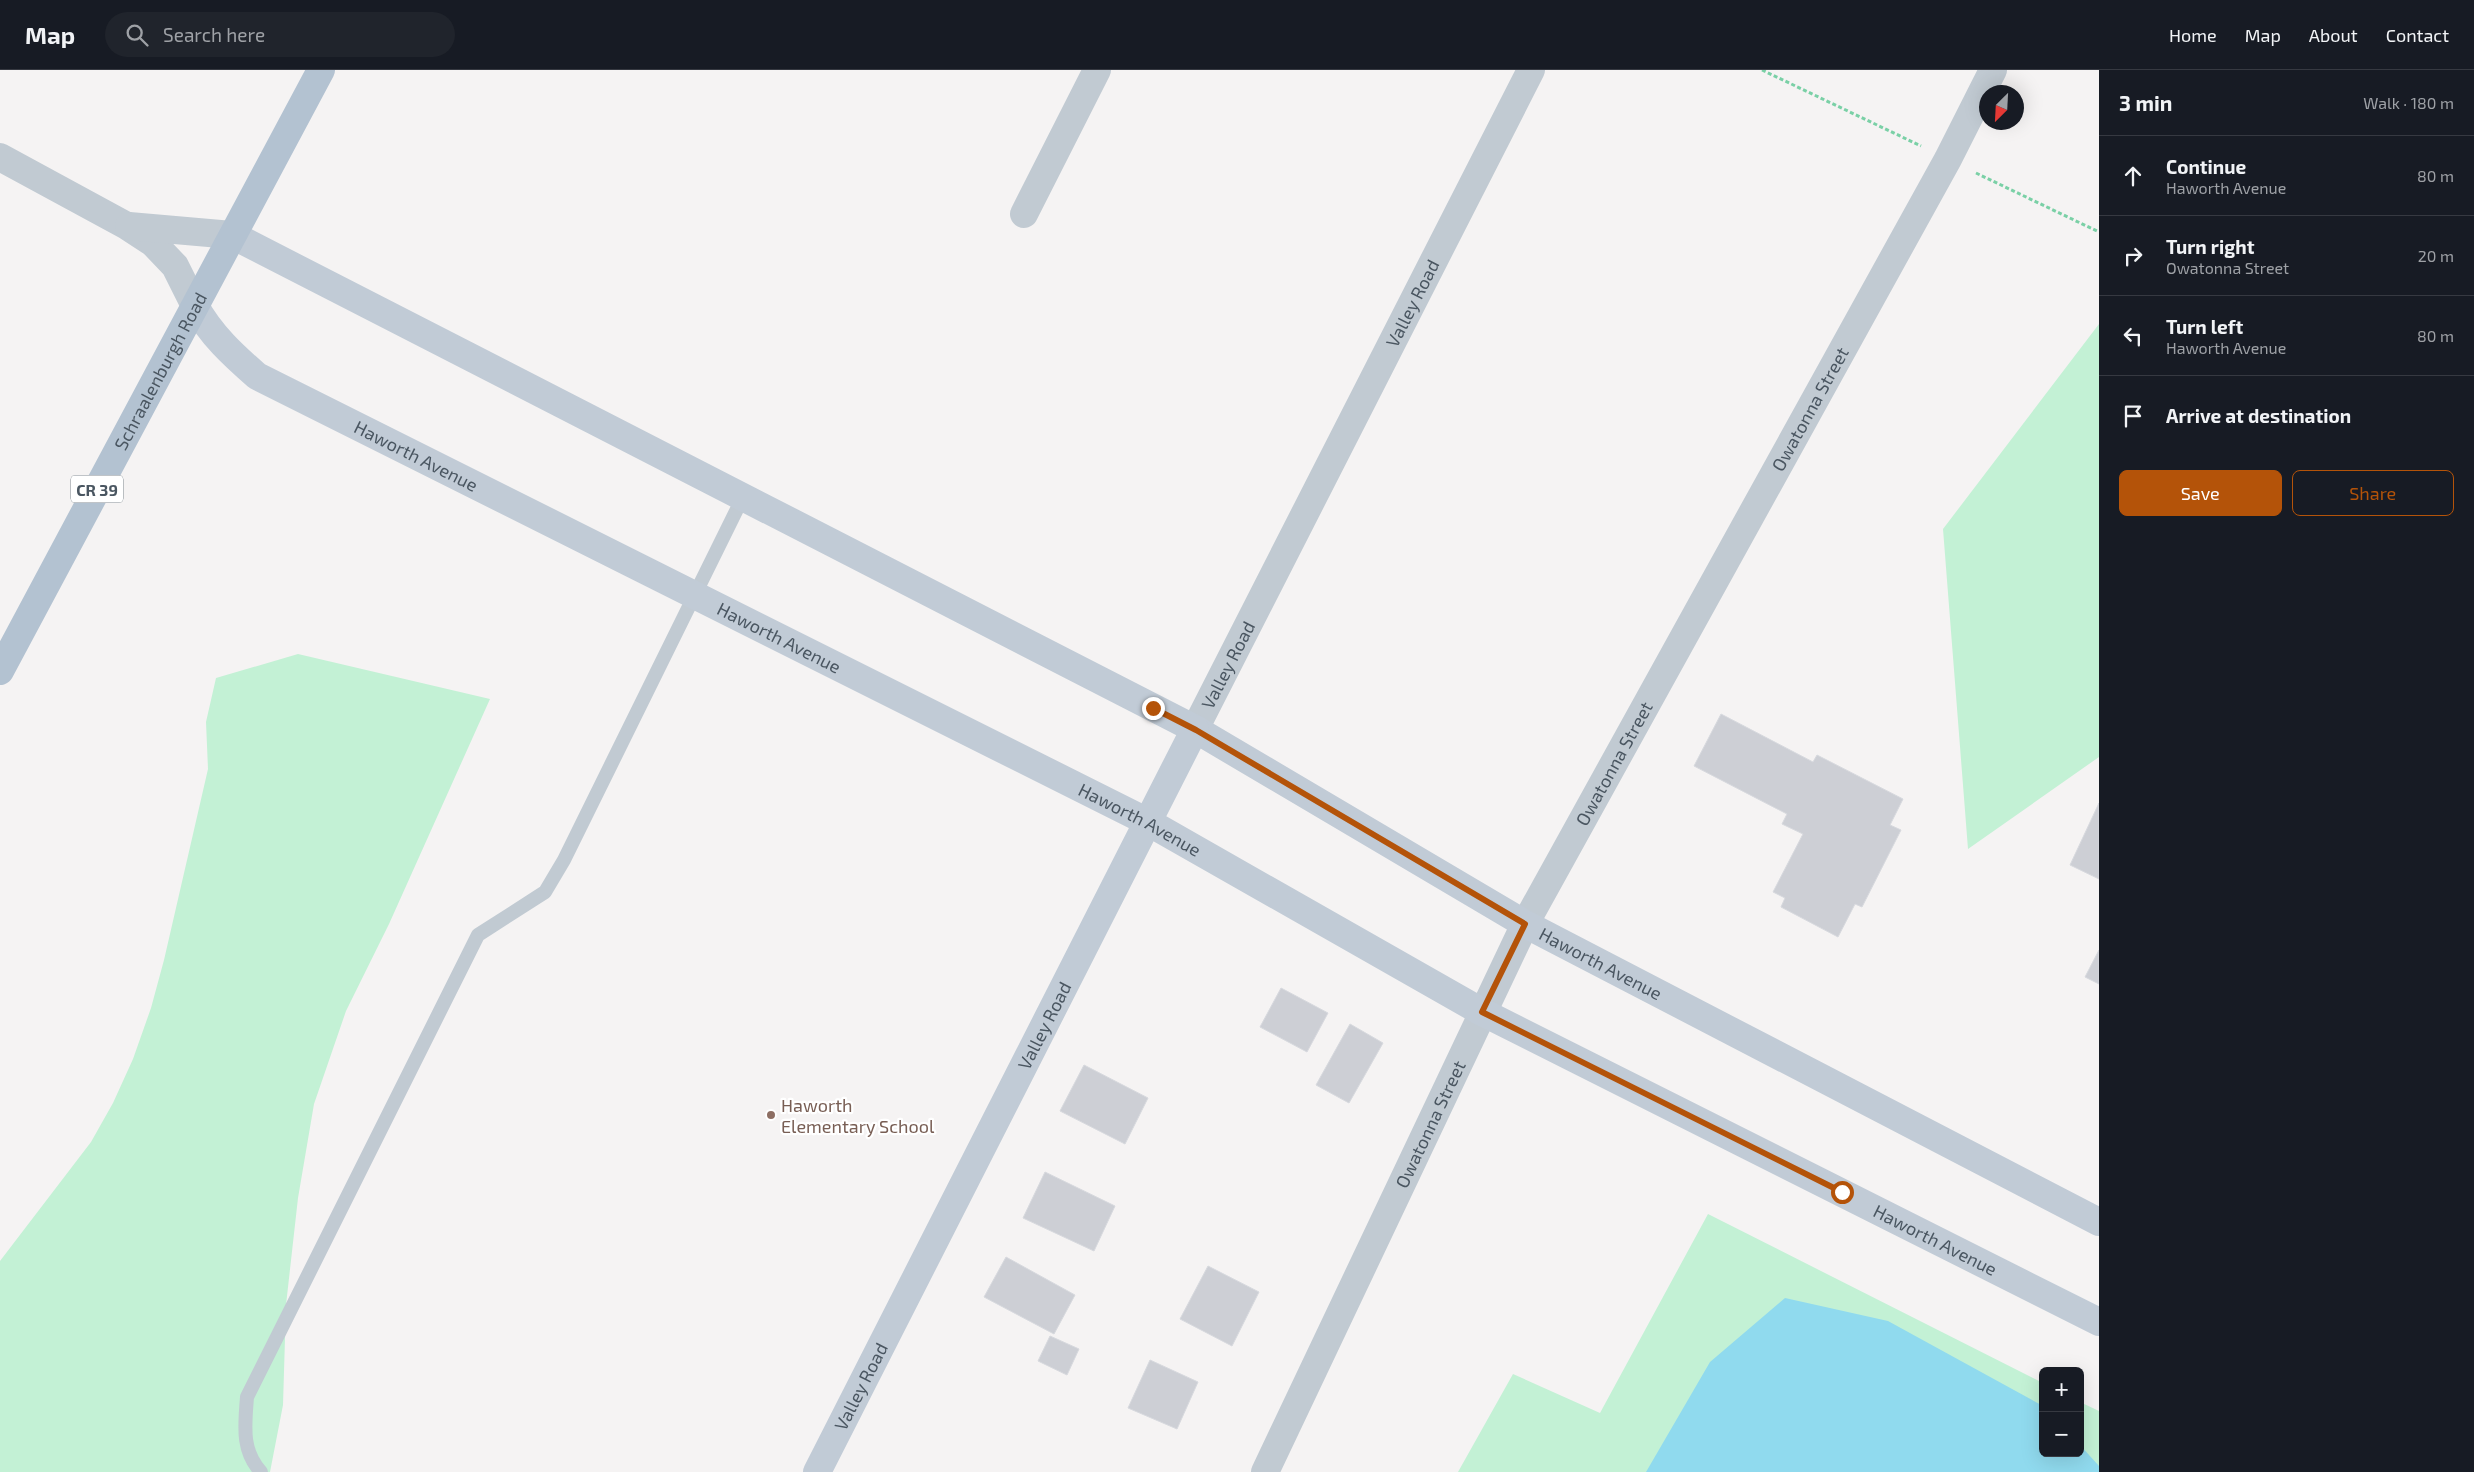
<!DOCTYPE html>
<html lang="en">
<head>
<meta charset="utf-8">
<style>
	:root { --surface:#171b24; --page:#20242c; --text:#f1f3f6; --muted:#9ea1a6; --line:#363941; --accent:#b45309 }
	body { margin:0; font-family:"Exo 2",sans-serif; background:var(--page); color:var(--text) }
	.controls { position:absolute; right:15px; bottom:15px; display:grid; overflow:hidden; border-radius:8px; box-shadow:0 5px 20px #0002 }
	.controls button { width:45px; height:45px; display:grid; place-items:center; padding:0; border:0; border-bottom:1px solid var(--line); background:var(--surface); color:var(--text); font:25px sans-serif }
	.compass { position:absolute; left:1979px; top:15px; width:45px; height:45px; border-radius:50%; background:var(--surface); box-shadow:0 5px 20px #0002; rotate:204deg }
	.stop { position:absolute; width:15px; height:15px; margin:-11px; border:4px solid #b45309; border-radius:50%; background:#fff }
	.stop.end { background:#b45309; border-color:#fff; box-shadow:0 1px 5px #0008 }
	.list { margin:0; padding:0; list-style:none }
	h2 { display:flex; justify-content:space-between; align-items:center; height:65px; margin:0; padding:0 20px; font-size:21px }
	h2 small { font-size:16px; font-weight:400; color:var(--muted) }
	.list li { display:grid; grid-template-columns:32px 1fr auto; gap:15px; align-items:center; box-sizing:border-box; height:80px; padding:0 20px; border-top:1px solid var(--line) }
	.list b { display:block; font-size:19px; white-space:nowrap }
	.list p { margin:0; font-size:16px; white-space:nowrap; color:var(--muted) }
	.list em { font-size:16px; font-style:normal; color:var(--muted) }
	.actions { display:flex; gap:10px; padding:15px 20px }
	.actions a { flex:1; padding:11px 0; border:1px solid var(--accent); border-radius:8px; text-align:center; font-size:18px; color:var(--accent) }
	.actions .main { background:var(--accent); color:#fff }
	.icon { flex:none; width:28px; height:28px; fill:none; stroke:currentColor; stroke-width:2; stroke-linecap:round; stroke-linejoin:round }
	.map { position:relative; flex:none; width:2099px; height:1402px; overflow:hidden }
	header { display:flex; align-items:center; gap:30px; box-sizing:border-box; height:70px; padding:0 25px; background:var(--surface); border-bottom:1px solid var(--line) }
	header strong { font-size:24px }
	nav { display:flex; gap:28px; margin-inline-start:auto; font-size:18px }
	.search { width:350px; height:45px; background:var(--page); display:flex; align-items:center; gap:12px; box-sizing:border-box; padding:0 18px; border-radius:28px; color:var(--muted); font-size:19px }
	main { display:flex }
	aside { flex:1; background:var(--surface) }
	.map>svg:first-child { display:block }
</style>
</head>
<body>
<header>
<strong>Map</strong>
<div class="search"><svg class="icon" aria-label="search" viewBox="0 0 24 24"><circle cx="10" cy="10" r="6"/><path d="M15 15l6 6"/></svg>Search here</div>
<nav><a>Home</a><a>Map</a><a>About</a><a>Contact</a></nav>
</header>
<main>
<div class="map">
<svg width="2099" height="1402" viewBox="0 0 2099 1402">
	<rect width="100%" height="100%" fill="#f5f3f3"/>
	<path fill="#c3f1d5" d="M2099,254V687L1968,779L1943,459Z
		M298,584L490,629L389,854L346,941L314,1034L298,1128L286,1235L283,1335L270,1402H0V1191L91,1072L113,1033L133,989L151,938L164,890L208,699L206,652L216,608Z
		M1708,1144L2043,1313V1383H2080V1332L2099,1341V1402H1458L1513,1304L1600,1343Z"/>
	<path fill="#90daee" d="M1785,1228L1888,1251L2043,1336V1383H2080V1375L2099,1396V1402H1646L1710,1292Z"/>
	<path fill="#cdcfd5" stroke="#d7d9de" d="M1721,644L1813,692L1817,685L1903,729L1890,755L1901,760L1862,837L1855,834L1838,867L1781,837L1785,828L1773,822L1803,764L1782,754L1787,744L1694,696Z
		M2099,733V809L2070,795Z
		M2099,880V914L2085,907Z
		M1281,918L1328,943L1307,982L1260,957Z
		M1350,954L1383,973L1349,1033L1316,1015Z
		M1084,995L1148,1028L1125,1074L1060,1041Z
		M1045,1102L1115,1136L1094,1181L1023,1148Z
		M1006,1187L1075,1225L1054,1264L984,1227Z
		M1208,1196L1259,1222L1232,1276L1180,1249Z
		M1050,1266L1079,1279L1067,1305L1038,1291Z
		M1150,1290L1198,1312L1177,1359L1128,1338Z"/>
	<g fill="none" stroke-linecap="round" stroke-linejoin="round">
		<path stroke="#7ad0a6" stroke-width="3" stroke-dasharray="4 2.5" stroke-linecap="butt" d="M1762,0L1921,76
			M1976,103L2099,162"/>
		<path stroke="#c1cad2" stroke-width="14" d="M261,1402C241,1380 245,1355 247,1327L478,865L545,822L564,790L743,427"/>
		<g stroke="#c1cad2" stroke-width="28">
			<path d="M0,87L127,156L153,173L175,196L195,236"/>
			<path d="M1024,144L1097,0"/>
			<path d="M129,156L232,165"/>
			<path id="s1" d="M1195,659L1531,0"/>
			<path id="s2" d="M1265,1402L1525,854L1948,89L1993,0"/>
		</g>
		<g stroke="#c1cbd6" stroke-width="28">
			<path id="s3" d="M232,165L1195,659L1525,854L2099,1152"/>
			<path id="s4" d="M195,236C211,265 233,285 257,306L1148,752L1482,942L2099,1252"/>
			<path id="s5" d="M817,1402L1195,659"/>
		</g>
		<path stroke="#b3c2d1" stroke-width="28" id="s6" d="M0,601L321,0"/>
	</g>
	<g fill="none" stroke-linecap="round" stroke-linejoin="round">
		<path stroke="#b45309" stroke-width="6" d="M1153,638L1196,660L1525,854L1482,942L1842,1122"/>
	</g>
	<circle fill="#8d6e63" stroke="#fff" stroke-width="2" cx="771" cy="1045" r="5"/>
	<g text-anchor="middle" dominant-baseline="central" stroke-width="4.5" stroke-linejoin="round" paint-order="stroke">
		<rect fill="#fff" stroke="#808990" stroke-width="1" x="71" y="405.5" width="52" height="27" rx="4"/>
		<g font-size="16" font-weight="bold" fill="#4a5661">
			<text x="97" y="419">CR 39</text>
		</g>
		<g font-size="18" fill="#4a5661" stroke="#fff">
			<text stroke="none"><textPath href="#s1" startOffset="478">Valley Road</textPath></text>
			<text stroke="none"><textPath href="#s6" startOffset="340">Schraalenburgh Road</textPath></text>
			<text stroke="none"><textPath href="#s2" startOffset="1195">Owatonna Street</textPath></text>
			<text stroke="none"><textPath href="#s4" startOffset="272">Haworth Avenue</textPath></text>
			<text stroke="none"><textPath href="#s4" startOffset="678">Haworth Avenue</textPath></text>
			<text stroke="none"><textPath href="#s1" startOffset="72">Valley Road</textPath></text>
			<text stroke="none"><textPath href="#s2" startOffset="790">Owatonna Street</textPath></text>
			<text stroke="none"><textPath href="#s4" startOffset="1082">Haworth Avenue</textPath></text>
			<text stroke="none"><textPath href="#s3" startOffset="1551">Haworth Avenue</textPath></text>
			<text stroke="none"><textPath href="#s5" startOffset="501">Valley Road</textPath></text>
			<text stroke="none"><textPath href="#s2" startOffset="385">Owatonna Street</textPath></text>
			<text stroke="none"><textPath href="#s4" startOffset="1982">Haworth Avenue</textPath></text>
			<text stroke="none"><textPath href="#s5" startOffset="96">Valley Road</textPath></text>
		</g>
		<g font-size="18" fill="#785e54" stroke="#fff" text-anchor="start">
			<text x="781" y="1035">Haworth<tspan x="781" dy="21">Elementary School</tspan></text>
		</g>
	</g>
</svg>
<div class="controls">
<button>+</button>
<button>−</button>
</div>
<svg class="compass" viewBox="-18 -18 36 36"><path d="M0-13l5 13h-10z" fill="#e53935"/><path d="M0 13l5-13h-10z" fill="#9ea1a6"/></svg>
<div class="stop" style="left:1842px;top:1122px"></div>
<div class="stop end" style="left:1153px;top:638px"></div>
</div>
<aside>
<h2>3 min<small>Walk · 180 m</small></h2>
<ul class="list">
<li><svg class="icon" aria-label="ahead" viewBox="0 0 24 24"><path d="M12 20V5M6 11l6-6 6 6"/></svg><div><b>Continue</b><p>Haworth Avenue</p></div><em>80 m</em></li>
<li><svg class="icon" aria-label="right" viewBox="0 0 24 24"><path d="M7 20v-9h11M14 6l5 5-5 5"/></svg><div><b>Turn right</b><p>Owatonna Street</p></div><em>20 m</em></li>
<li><svg class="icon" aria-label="left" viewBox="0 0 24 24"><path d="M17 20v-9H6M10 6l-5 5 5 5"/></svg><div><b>Turn left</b><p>Haworth Avenue</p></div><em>80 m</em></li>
<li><svg class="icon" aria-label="arrive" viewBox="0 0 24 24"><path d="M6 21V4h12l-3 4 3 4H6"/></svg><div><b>Arrive at destination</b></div></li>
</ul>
<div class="actions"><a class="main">Save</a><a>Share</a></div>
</aside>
</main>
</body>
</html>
